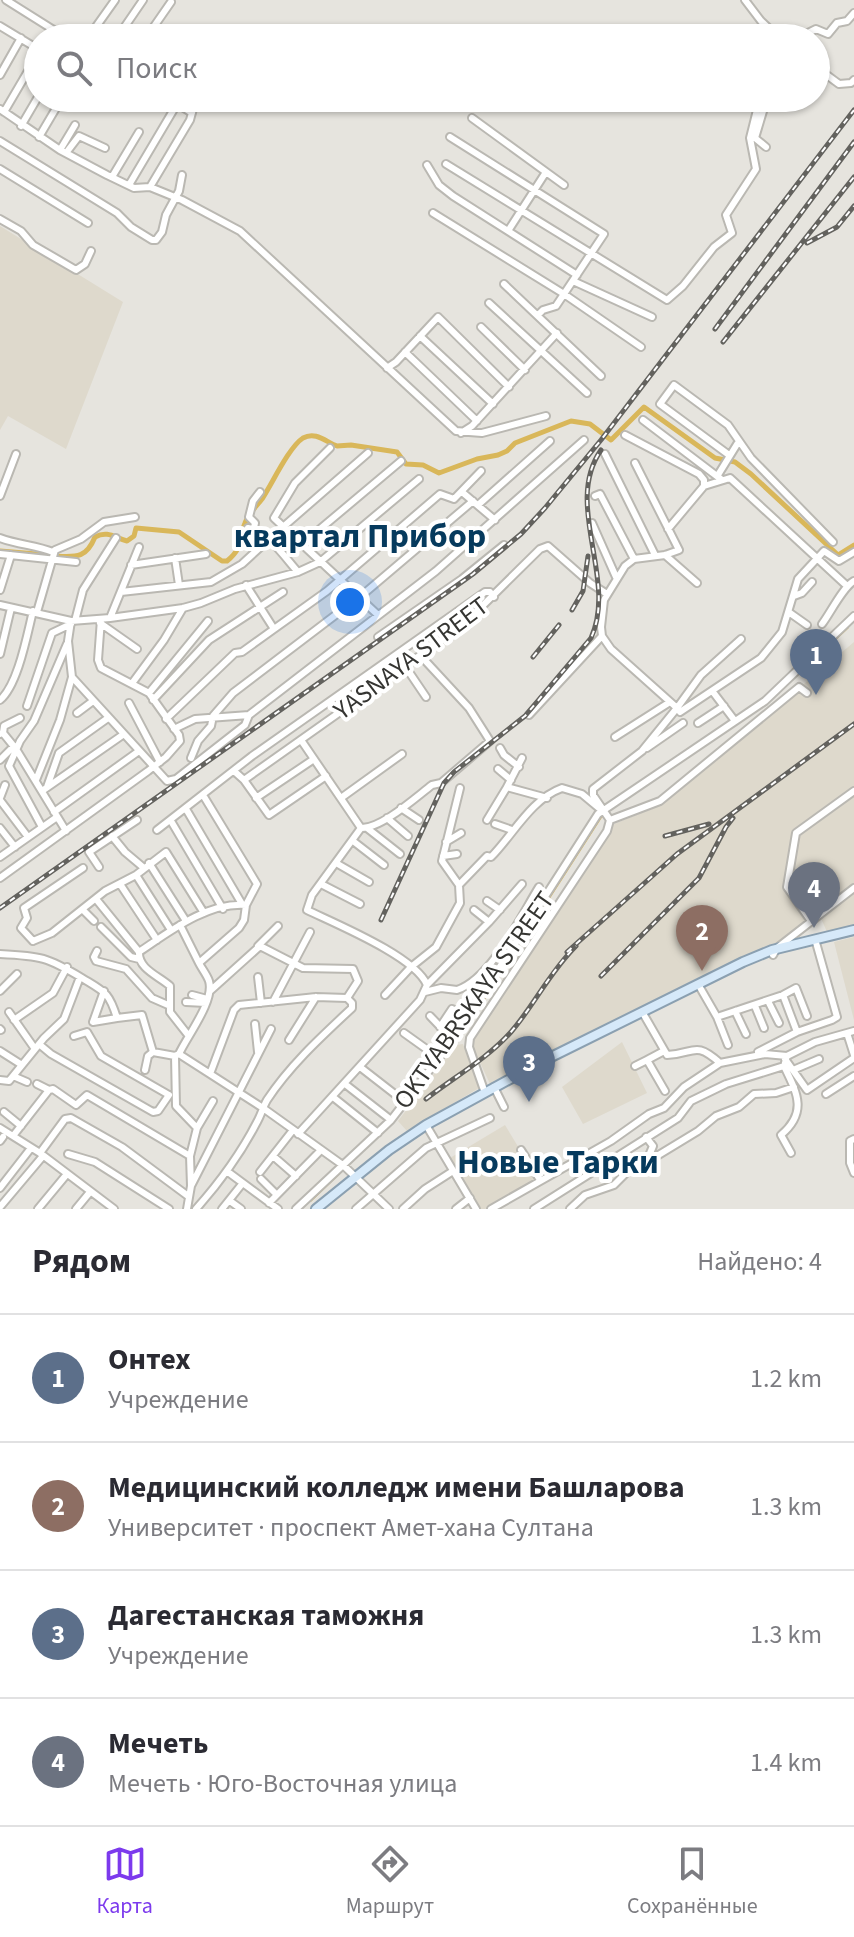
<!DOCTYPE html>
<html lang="ru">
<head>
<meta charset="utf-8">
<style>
	:root { --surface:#fff; --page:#f7f7f7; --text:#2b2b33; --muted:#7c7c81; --line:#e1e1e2; --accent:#7c3aed }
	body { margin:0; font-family:"Source Sans 3",sans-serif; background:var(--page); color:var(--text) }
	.you { position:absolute; left:350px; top:602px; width:28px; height:28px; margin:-20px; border:6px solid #fff; border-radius:50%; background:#1a73e8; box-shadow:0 0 0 12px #1a73e833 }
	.badge { display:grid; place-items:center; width:52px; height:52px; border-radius:50%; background:var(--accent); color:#fff; font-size:26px; font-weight:700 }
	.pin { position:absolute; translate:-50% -66px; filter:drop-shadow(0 2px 4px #0008) }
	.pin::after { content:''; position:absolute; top:42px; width:28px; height:24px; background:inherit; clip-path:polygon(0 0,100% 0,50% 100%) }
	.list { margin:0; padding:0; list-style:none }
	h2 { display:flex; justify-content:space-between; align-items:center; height:104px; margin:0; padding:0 32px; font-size:34px }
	h2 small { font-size:26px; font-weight:400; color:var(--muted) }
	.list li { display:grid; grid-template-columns:52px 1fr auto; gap:24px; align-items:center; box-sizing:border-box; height:128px; padding:0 32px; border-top:2px solid var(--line) }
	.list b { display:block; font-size:30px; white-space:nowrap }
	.list p { margin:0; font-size:26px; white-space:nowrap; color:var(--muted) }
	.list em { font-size:26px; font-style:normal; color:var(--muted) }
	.icon { flex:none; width:44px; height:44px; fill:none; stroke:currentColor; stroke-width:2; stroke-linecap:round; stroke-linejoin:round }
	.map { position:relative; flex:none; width:854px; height:1209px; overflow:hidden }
	.search { position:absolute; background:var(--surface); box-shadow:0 2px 6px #0004; left:24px; right:24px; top:24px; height:88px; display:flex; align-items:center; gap:20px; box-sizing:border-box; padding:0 28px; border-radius:44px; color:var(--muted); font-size:30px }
	.sheet { height:616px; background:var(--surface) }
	nav { display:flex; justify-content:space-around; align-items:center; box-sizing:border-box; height:112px; border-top:2px solid var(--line); background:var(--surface); font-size:22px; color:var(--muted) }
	nav a { display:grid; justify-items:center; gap:4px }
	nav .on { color:var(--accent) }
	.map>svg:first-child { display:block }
</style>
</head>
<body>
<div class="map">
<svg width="854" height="1209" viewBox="0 0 854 1209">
	<rect width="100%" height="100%" fill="#e6e4de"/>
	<path fill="#ded9cc" d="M0,226L123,302L66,449L8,416L0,430Z
		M854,642V884L774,945L491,1086L471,1043L614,824L659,806Z
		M854,892V926L827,932L820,916Z
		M854,937V1020L834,942Z
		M622,1042L647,1093L583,1124L562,1087Z
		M463,1044L479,1088L407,1131L398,1121L456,1045Z
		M505,1125L537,1178L485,1209H480L450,1158Z"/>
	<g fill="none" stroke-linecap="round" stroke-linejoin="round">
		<path stroke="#d9b75a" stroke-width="4" d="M763,705L847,627
			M467,1024L600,817L607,811
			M310,1200L356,1156"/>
		<path stroke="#d9b75a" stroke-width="5" d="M0,551L49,555
			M54,556C76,557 86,559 95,537C108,530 115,538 127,541L134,536L136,528L179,532L222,561H227C245,546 237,540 245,523C249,513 256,507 262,499C272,484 289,447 303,438C316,431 326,442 337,446L351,445L397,452L406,464L423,465L439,473L477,459L498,455L507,451L515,443L571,421L590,424L611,440L644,407L715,458L735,462L751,474L838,555L854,545"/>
		<defs>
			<path id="minor" d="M6,0L60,34
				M745,0L761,21L779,38
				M0,26L38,49
				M73,38L78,29
				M97,38L93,31L115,0
				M117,38L143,0
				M146,38L171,2
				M798,38L816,29L828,34L837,23L847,21L854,13
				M816,67L839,84L851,83L854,80
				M0,75L21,38
				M168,98L192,113
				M0,109L60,150L107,175L134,188L150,187L182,200L240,231L456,431L482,433L546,416
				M4,112L38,54
				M472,118L564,185
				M21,126L38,97
				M39,137L62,98
				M450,137L604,234L556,306L543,310L538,315
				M0,141L117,213L131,227L152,240H156L162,232L166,215L179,191L182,175
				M766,147L755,138L767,98
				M60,150L75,125
				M66,153L79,136L105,148
				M446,164L667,300L683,286L714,247L732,233L726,215L756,169L750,138L760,98
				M427,165L439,185L453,196L577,275
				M0,169L88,223
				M112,177L139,132
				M129,185L177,104
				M150,187L190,120L196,98
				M433,213L564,294L641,347
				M0,219L21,231L33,245L76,270L85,264L91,251
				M508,231L546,172
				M573,281L652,317
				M504,284L601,376
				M489,303L587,393
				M481,327L525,370
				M420,336L493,404
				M405,352L477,421
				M387,368L396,362L438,317L509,387
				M643,420L722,480
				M461,433L472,426L557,333
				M625,435L699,474L704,480V486
				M330,448L295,483L274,518L378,615
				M605,454L655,555
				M729,455L660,404L674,385L728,425L751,458L833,542
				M718,475L739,441
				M462,492L495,520
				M0,496L16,454
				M595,496L600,494L634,559
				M478,505L550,441
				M592,523L616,577
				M283,527L368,453
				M248,528C267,530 286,559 298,572
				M254,528L255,523L249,517L253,501L260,492
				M668,529L704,486L730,478L846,585
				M0,538C19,545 35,545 53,552
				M301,545L401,461
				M0,554L76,562
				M665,555L697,583
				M175,558L179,585
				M131,565L206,554
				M246,585L274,629
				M0,590L11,555
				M121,592L211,582L242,564L268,540
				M794,596L802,593L812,582
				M0,605L71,621L110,618L183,608L201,603L235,589L298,572L320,562L419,479
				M37,612L55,550L81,539L104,522L135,517
				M790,613L807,625
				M110,618L139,547
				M71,621L68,641L72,677L167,781L176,779L245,725L249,715
				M75,621L83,590L116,538
				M100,623L137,649
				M822,624C831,612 843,587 854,581
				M378,637L462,579L504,545
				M741,639L701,675L677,708L680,712L761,658L782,632L798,579L824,551L839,561L854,552
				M0,654L11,608
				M405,666L426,697
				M133,682L164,640L183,608
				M713,692L735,721
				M149,693L208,621
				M0,700C18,685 27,635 33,611
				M153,700L209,640L283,592
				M129,703L160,762
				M27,706L52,633L71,624
				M77,713L93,701
				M249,715L436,571L584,440
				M529,715L602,636
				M166,719L235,653L242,652L327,591L440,494L454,499L481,471
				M698,723L724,706
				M174,729L195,719L249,715
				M3,733L4,726L20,718
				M0,734L3,733L16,749L66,831
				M615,737L670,702
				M500,748L504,755L519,767
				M647,748L683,723
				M191,758L198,741L211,726L213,716L233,693L367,591L473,501
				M0,760L14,746
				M498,769L511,780
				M234,771L244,780L269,815L326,776
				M36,780L60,720L72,677
				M244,780L463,625L540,549L548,546L590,583L607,594
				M47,787L59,753L108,718
				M507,787L522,758
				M42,791L124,734
				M0,798L5,785
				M256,798L314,759
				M341,798L402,754
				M0,800L28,837
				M401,808L419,820
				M186,809L242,904
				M54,812L139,751
				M387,818L408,836
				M487,820L507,787L547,798
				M610,820L593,795V789L642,751L677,708L611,649L602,636L601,627L604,600L625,566L634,559L665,555L679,550L635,463
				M171,821L223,909
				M495,824L512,830
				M42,827L9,766L20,741L34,721L67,644
				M0,828L15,847
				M361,828C381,829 416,797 432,785L441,783L490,741L469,708L420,655
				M367,828L400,854
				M157,830L252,756L485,592H490L494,597
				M112,836L125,852L144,868
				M353,841L384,865
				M446,842L461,833
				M443,856L457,854
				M0,857L57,817
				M149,863L186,921
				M336,863L369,882
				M99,867L89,852L137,820
				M136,875L171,930
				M0,878L148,771L166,757L180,741L179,735L149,693L101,668L98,660L101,619
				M120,884L157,940
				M321,884L360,904
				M459,885L442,861L460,788
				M96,899L139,952
				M487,901L500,910
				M83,910L94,921
				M474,910L489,922
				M811,921L787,887L796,833L854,791
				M180,925L199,963
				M101,927L131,957L139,959
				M33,941L52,933L105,891L136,875L166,852L204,913
				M33,941L21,928L27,918L24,908L83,868
				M258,946L278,926
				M97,951L94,957L96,961L126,969L152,998L168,1005
				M0,954C41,956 47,957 82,978C105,992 109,992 117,1018L142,1015L153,1052L175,1056L179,1054L263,1108L344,1166L389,1209
				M773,955L777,948L854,888
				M258,977L261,1003
				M698,984L717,1017L783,995L797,1032L832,1020L837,1017L815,939
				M427,985L489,922L522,884
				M0,991L17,974
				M104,991L93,1022L117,1018
				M210,991L260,946L303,968L353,969L358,981L347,998
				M425,992L441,988L457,990C491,979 521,916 539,887
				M192,995L207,999
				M385,995L411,967L436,947L460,903L459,885L487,856L491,857C513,835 531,799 562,788L582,794L600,809
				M783,995L796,988L807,1016
				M768,1001L779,1023
				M186,1002L206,1003
				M273,1002L310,932
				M755,1006L764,1028
				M735,1011L746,1034
				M9,1012L35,1049
				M644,1015L667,1055C695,1054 694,1040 720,1063L765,1054L787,1056L815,1042L854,1031
				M430,1016L453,1040
				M717,1017L728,1045
				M14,1020L53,993L67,967
				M255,1024L258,1052
				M440,1027L452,1009
				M0,1029L1,1030
				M404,1033L439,1058
				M847,1033L854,1055
				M188,1035L170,1012V986C159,976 138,969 139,952C169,932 207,902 246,905
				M74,1036L87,1032L101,1056L169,1095
				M289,1040L316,997
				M39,1044L51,1054L153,1112L158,1111L169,1095
				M0,1051L22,1065
				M664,1051L647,1060L665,1091
				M758,1052L797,1032
				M179,1054C187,1036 215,1001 209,981C207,975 202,969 199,963L239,928L244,920L246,905L257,884L203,795
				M175,1056L176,1106L197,1128L190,1156L191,1186L187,1209
				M785,1059L807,1090L854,1058
				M635,1066L647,1060
				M784,1066C797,1093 808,1112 781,1135L791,1153
				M360,1067L405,1102
				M145,1070L148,1056L153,1052
				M793,1070L819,1059
				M210,1074L234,1010L239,1005L316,997L347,998
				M13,1076L27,1082
				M0,1080L9,1081L44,1038L64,1019L80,977
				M37,1084L49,1090
				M345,1084L391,1120
				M494,1087L504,1107
				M485,1093L469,1047L470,1038L607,831L610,820L660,801L799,687L807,693
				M826,1094L854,1076
				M333,1097L378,1133
				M4,1112L21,1126
				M426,1125L476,1209
				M0,1128L40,1153L114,1209
				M197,1128L213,1101
				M298,1134L420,1000L427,985C416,957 336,924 307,910L312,895L361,828L301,740
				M13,1136L49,1090L53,1089L76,1105L87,1095L190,1156
				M646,1137L653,1146L648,1158
				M854,1139L850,1141V1163L854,1173
				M0,1141L3,1137
				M521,1150L540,1180
				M40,1153L65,1119L71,1118L122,1147L188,1196
				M68,1154L95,1162L169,1209
				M273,1156L296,1176
				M228,1172L278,1209
				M260,1172L293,1130
				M261,1179L276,1194
				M191,1186L271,1029
				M0,1188L31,1148
				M230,1201L241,1209
				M269,1203L321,1150
				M0,1207L43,1156
				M38,1209L67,1174
				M76,1209L90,1192
				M196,1209C220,1182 240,1155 257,1122C261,1115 263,1107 267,1100C290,1065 322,1036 352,1008V1003L347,998
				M222,1209L242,1184
				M296,1209L391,1120L453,1040L598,814L765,701L854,616
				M356,1209L426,1148L490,1118
				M403,1209L425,1189L453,1171
				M456,1209L470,1198
				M491,1209L611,1141L649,1114L664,1108L684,1087L720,1063
				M534,1209L678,1118L691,1101L726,1084L784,1066L787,1056
				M570,1209L585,1195L614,1185L631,1168L647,1162L698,1131L716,1116L739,1107L754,1094L776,1093L794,1087"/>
			<path id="major" d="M316,1209L389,1150L426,1125L541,1062L743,962L772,950L854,930"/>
		</defs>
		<use href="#minor" stroke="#bab8b2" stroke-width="10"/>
		<use href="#major" stroke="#8ba0b1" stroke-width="12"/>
		<use href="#minor" stroke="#fff" stroke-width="6"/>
		<use href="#major" stroke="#d6e9f9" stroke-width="8"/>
		<defs>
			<path id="rail" d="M807,243L837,227L854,206
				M715,329L854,142
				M723,342L854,177
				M572,610L583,591L588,556
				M533,657L559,625
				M665,836L709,824
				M0,908L473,574L521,534L545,508L601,440L854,110
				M381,920L444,783L454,772L525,716L591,638C618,579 563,505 601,450
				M567,952L677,854L854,724
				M601,976L699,878L726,827L733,818
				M426,1099C454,1077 487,1059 511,1032C535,1004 549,973 576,946"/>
		</defs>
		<use href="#rail" stroke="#63625e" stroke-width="5"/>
		<use href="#rail" stroke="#fff" stroke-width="2" stroke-dasharray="6" stroke-linecap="butt"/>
	</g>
	<g text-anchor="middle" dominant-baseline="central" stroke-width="8" stroke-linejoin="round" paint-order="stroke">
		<g font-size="26" fill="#353532" stroke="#fff">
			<text transform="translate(411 658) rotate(-37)">YASNAYA STREET</text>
			<text transform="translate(474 1000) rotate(-55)">OKTYABRSKAYA STREET</text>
		</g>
		<g font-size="34" font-weight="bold" fill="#063a5d" stroke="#fff">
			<text x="360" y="536">квартал Прибор</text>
			<text x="558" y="1162">Новые Тарки</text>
		</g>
	</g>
</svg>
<div class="you"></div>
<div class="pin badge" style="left:816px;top:695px;background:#5c6f8a">1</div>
<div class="pin badge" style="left:702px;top:971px;background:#8d6e63">2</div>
<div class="pin badge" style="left:529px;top:1102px;background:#5c6f8a">3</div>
<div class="pin badge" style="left:814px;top:928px;background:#6b7280">4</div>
<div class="search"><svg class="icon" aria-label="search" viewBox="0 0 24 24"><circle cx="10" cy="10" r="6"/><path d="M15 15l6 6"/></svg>Поиск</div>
</div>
<section class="sheet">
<h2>Рядом<small>Найдено: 4</small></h2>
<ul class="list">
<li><span class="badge" style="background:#5c6f8a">1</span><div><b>Онтех</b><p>Учреждение</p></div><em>1.2 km</em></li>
<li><span class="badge" style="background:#8d6e63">2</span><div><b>Медицинский колледж имени Башларова</b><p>Университет · проспект Амет-хана Султана</p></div><em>1.3 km</em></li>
<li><span class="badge" style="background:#5c6f8a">3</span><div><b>Дагестанская таможня</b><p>Учреждение</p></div><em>1.3 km</em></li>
<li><span class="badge" style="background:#6b7280">4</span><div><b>Мечеть</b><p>Мечеть · Юго-Восточная улица</p></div><em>1.4 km</em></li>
</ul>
</section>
<nav>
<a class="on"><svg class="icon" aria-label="map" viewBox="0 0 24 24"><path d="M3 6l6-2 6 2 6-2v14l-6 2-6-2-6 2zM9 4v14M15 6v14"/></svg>Карта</a>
<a><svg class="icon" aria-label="directions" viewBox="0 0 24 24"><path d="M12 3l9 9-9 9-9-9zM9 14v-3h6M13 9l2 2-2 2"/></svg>Маршрут</a>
<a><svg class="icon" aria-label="saved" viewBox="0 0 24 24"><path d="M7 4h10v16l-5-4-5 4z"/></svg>Сохранённые</a>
</nav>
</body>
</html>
